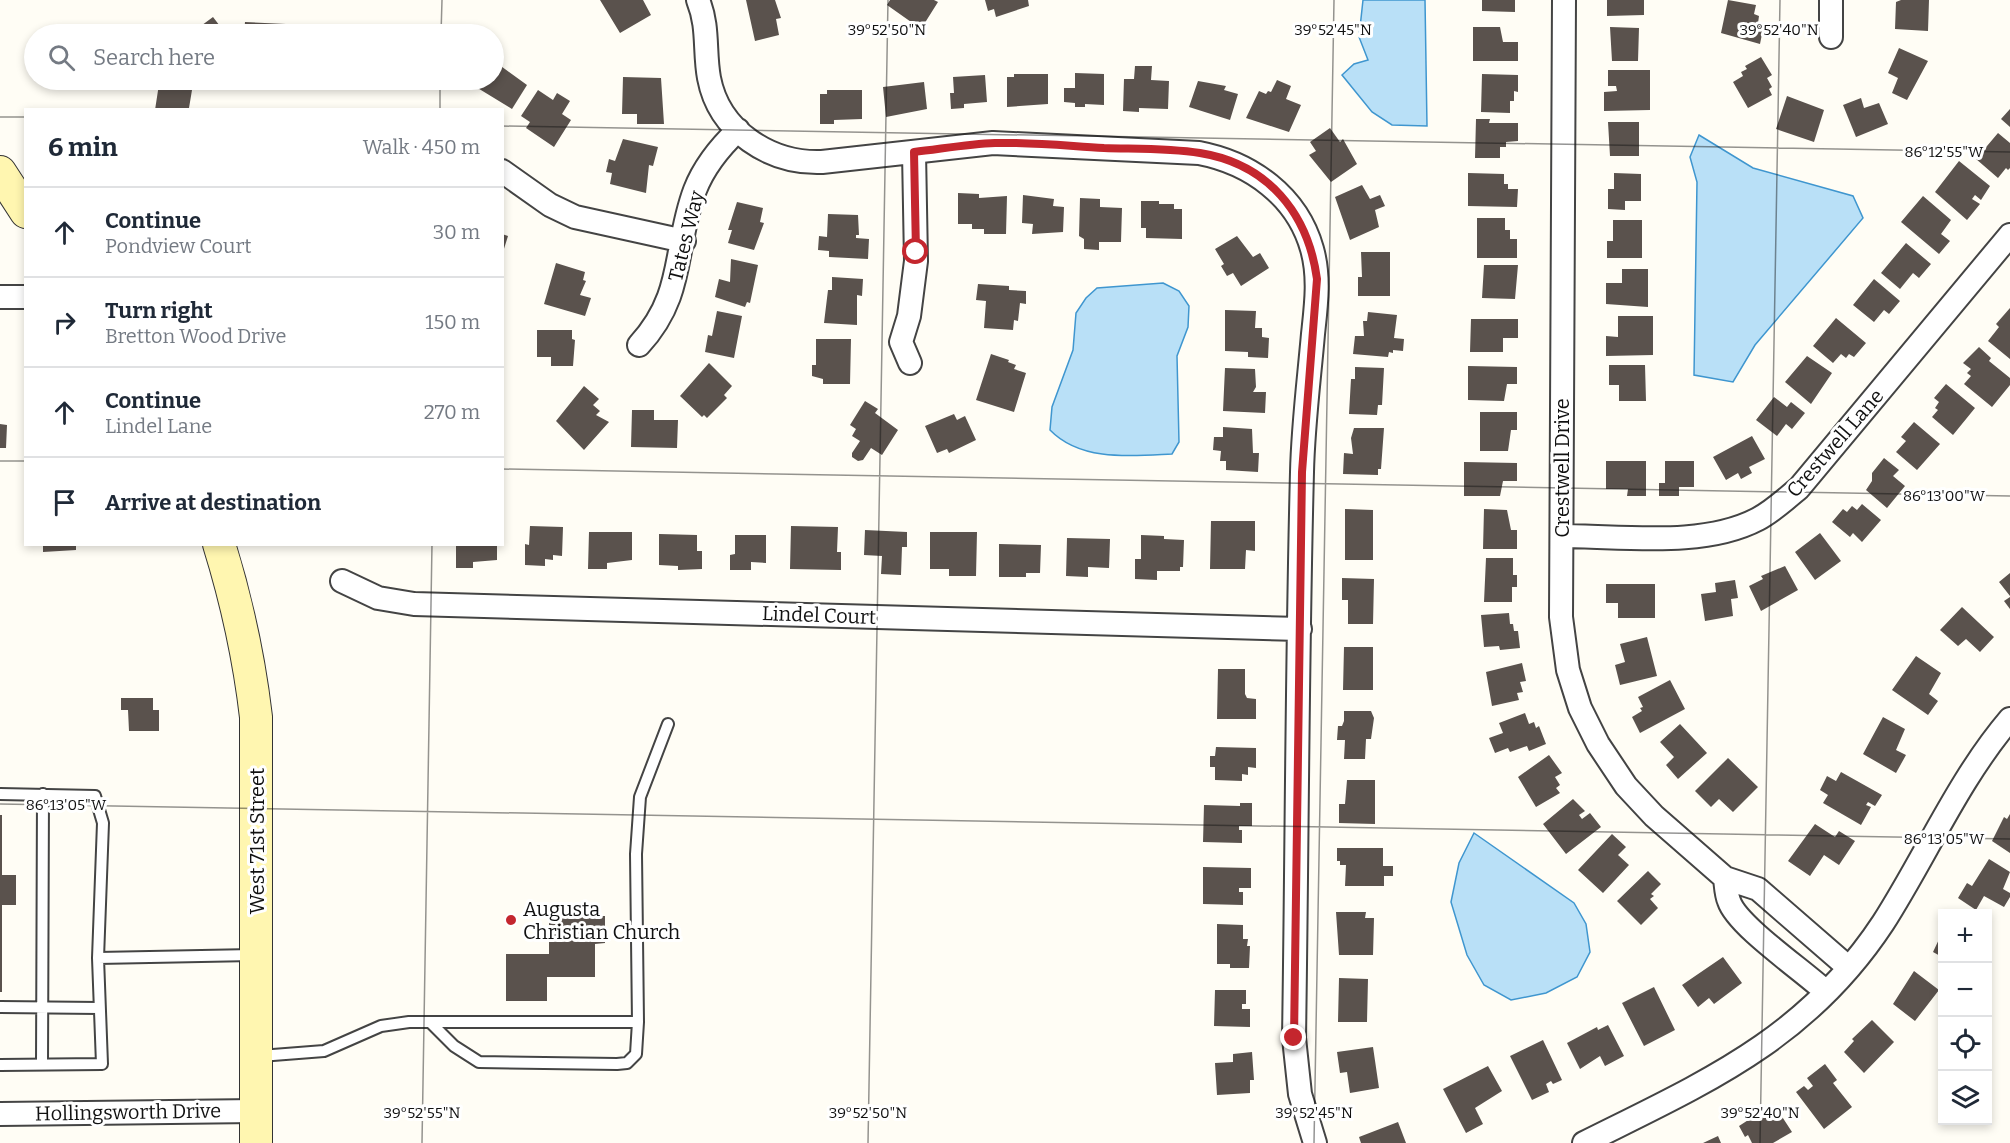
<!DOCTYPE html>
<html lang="en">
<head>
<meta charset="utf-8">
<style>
	:root { --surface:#fff; --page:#f6f6f7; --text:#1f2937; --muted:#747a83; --line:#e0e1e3 }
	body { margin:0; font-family:Bitter,serif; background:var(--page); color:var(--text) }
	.controls { position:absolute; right:18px; bottom:18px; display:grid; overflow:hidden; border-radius:0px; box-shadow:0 3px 9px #0003 }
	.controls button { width:54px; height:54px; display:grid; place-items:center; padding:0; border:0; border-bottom:2px solid var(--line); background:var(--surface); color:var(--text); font:30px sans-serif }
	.stop { position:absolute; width:18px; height:18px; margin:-14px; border:4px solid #c4262e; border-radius:50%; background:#fff }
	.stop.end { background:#c4262e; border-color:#fff; box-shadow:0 2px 6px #0008 }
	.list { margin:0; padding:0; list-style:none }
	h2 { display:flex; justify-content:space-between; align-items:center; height:78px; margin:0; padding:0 24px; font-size:26px }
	h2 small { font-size:20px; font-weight:400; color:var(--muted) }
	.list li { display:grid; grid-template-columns:39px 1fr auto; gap:18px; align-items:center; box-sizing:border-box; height:90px; padding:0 24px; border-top:2px solid var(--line) }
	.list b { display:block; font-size:22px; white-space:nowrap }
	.list p { margin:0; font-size:20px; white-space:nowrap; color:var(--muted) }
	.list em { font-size:20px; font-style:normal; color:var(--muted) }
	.icon { flex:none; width:33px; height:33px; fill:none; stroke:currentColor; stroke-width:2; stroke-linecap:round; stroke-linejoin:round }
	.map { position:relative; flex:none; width:2010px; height:1143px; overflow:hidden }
	.search { position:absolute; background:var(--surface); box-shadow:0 3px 9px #0003; left:24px; top:24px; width:480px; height:66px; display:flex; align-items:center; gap:15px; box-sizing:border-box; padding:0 21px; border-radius:33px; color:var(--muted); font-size:22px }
	.panel { position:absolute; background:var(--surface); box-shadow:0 3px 9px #0003; left:24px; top:108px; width:480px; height:438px; border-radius:0px }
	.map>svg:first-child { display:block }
</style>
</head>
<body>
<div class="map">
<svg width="2010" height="1143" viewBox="0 0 2010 1143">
	<rect width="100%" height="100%" fill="#fffdf5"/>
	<path fill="#b9e0f7" stroke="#3f96cf" stroke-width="1.5" d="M1363,0H1425L1427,126L1392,125L1372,112L1342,75L1354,64L1368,60L1359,37Z
		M1699,135L1753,168L1853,196L1863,218L1755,345L1733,382L1694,375L1697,182L1690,157Z
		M1163,283L1179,291L1189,306L1188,327L1177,356L1179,442L1172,454C1132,456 1081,462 1050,430L1052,407L1073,350L1076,313L1086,298L1097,288Z
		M1474,833L1574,903L1586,924L1590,952L1577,977L1546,993L1511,1000L1484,985L1467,955L1451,902L1459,863Z"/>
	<path fill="#5a524d" d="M600,0H643L651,15L620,33Z
		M746,0H775L781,18L776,19L779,35L755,41Z
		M890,0H934L938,2L921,29L887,5Z
		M985,0H1028L1029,6L996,17L994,9L988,11Z
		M1482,0H1515V12L1482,11Z
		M1607,0H1644V15L1607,16Z
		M1728,0L1756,5L1754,14L1759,16L1758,23L1764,24L1760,44L1721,33Z
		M1901,0H1929L1928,31L1895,29L1896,2Z
		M213,17L226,34H190Z
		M245,22L286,24V34H244Z
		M1473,27H1500L1503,42H1518V61H1473Z
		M1610,27L1639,28L1638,61H1612Z
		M1899,48L1928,61L1907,100L1892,93L1898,78L1888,73Z
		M1761,57L1772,75L1767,78L1772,87L1769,89L1772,95L1748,108L1733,82L1743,76L1741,72L1747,69L1745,66Z
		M494,61L527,85L512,109L476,87L481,80H494Z
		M1135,66H1152L1151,80L1169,81L1168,109L1139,108V112L1123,111L1124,79H1134Z
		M1608,70H1650V110L1604,111V92L1617,91L1616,86H1608Z
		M1075,73L1104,74V105L1085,104V107H1075V103L1064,102V88H1075Z
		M1014,74H1048V104L1007,107V77H1014Z
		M1482,74L1518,75V92L1514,91V101H1510V113L1481,112Z
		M985,75L987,102L964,104V108L951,109L950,93H954L953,77Z
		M623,77L661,78L664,124H637V114H622Z
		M446,80H462L461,84Z
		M1277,80L1291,86L1286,99L1301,105L1289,132L1246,118L1259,91L1266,94L1268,91L1271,92Z
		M1198,81L1226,86L1224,90L1238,94L1230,120L1189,107Z
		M924,82L927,109L886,117L883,87Z
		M159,84L192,90L189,108L155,110Z
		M538,90L553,100L557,93L570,101L562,114L571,120L554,147L526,128L530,122L521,116Z
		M827,90H862V119L834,120V124H820V94H827Z
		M1787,96L1824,110L1814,142L1776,129Z
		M1861,98L1864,108L1879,103L1888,124L1856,137L1843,105Z
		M2010,109V127L2001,119Z
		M1476,119H1490L1489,123H1518V141L1506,142V147H1500V158H1475Z
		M1608,122H1639V156H1610Z
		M1330,128L1340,142L1343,139L1357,164L1331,182L1309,155L1316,151L1310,142Z
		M1998,133L2010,143V168L2008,170L2006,168L1998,178L1976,159Z
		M623,139L658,147L653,166L649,165L646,193L610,184L612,173L606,172L609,159L615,161Z
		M1959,161L1990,186L1981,200L1975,195L1972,199L1980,204L1967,220L1935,192Z
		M1468,173L1504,174V184H1508V189H1518L1517,207L1468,206Z
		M1614,173L1641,174V201H1625V210L1608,209V189H1614Z
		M1362,185L1370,199L1380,195L1385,206L1375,210L1379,227L1350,240L1335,197Z
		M958,193L979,194V198L1007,196L1006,234H984V229H972V224H958Z
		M1023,195L1054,199L1053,206L1064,207L1063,232L1032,234L1033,224L1022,223Z
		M1923,196L1951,220L1941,234L1950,241L1939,254L1901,222Z
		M1080,198L1100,199V207L1122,208L1121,242H1099V250L1084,249V239L1079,236Z
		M1141,201H1159V204H1174V209H1182V239L1146,238V228H1141Z
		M737,202L763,208L760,222L764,223L754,250L728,243L732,230H728Z
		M828,214L858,215L859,235H856V238L869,239L868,259L829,257V251L818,250L819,236L827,237Z
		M1477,218H1505V230H1510V239H1517V258H1477Z
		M1613,220H1642V258H1607V241H1613Z
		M502,234L508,236L503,252H502Z
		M1237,236L1253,257L1260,253L1269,268L1241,286L1233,273L1227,276L1221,266L1224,264L1215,249Z
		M1906,243L1931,264L1919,278L1913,273L1900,289L1881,273Z
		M1361,252H1390V296H1358V277H1362Z
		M731,259L758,265L750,303L747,302L745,307L715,297L719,279L730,282Z
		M556,263L585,272L583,280L586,281L580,295L591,298L585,316L544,304Z
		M1484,265H1518L1515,299L1482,298Z
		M1622,269H1648V307L1606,304V283H1622Z
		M832,277L863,279L862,296L857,295V325L824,323L828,290H832Z
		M1874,279L1900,301L1889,314L1884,310L1874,322L1853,305Z
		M978,284L1009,286V290L1026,291V304L1020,303L1018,321L1014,320L1013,330L984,328L986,301L976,300Z
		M2010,308V359L1988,341L1999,327L1996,324Z
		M1225,310L1256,311L1255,328H1262V337L1269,338L1268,358L1248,357V352L1225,351Z
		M717,311L742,316L734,358L705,352L708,335L712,336Z
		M1368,312L1397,315L1394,338L1404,339L1403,351L1393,350V353L1389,352L1388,357L1353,354L1355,336H1364L1363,321H1367Z
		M1618,316H1653V355L1606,356V336L1618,337Z
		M1836,318L1866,343L1854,357L1849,354L1846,358L1841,354L1833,363L1813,346Z
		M1471,319H1518V338H1503V352H1470Z
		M537,330H572V339L575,340L573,366H551V357H537Z
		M816,339H851L850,384H823V379L812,376V365H816Z
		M1979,347L1991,358L1989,361L2010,378V385L1992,407L1964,384L1971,376L1967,373L1971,369L1963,363Z
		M991,354L1009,360L1008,362L1016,365L1014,369L1026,373L1014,412L976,400Z
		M1807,356L1832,373L1811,404L1785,382Z
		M709,363L732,386L724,395L727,398L707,418L704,415L702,417L680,396Z
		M1609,365H1645L1646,401H1619V385H1609Z
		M1468,366L1517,367V384H1507L1504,401L1468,400Z
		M1355,367L1384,368L1382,405H1378L1377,415L1349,414L1351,379H1355Z
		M1225,368L1255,369L1256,387L1253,392H1266L1265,413L1223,411Z
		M1946,384L1975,408L1953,435L1932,417L1938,410L1935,408L1939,402L1934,398Z
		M584,386L599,399L593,405L600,411L596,415L609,422L584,450L556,421Z
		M1774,397L1787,407L1791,402L1805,413L1792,429L1786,424L1777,436L1756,420Z
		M865,401L878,409L875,413L898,430L882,455L871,448L863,460L858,461L852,457V453L860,441L852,436L856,429L850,425Z
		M632,410H654V420H678L677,448L631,447Z
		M1480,412H1517V430H1511L1508,451H1480Z
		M954,414L957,420L965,416L976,440L949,453L947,449L937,453L925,426Z
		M1914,422L1940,444L1917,470L1896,452L1906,441L1901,437Z
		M0,424L7,425L6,448H0Z
		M1223,427L1252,429L1253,453H1259L1258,472L1226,470V461H1220L1221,451L1213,450L1214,437H1223Z
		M1354,428H1384L1381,469H1378V475L1343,474L1344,453L1353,454L1351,438Z
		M1752,436L1765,459L1749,467L1752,473L1741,479L1738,473L1726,480L1713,457Z
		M1884,458L1899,470L1893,476L1905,486L1887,508L1866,490L1872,481V473Z
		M1606,461H1646V496H1627L1628,489H1606Z
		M1665,461H1694V487H1679V496H1659V483H1665Z
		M1464,462L1517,463V481H1503L1500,496H1464Z
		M1862,504L1881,520L1862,542L1853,533L1850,537L1832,522L1843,509L1847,512L1852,506L1857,510Z
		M1345,509L1373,510V560H1345Z
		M1484,509L1507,510L1511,530H1517V549H1483Z
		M1211,521H1255V551L1246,550L1245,569H1210Z
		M530,526L563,527L562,556L553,555V560L545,559V566L525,565V544L529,545Z
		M791,526L838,527L837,552H841V570L790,569Z
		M865,530L907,532V547H902L901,575L881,574L882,556L864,555Z
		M589,532H632V560L607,563V569H588Z
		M930,532H977L976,576H949V569H930Z
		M1820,533L1841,561L1815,580L1795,552Z
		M659,534L697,535V551H702V569L678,570V566L659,565Z
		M735,535H766V563L751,562V570H730V555L735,554Z
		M1141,535L1164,536V539L1184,540L1183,567H1180V571H1157V580L1135,579V559H1141Z
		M1067,538L1110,539L1109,568L1088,567V577L1066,576Z
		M43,544H76V550L43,552Z
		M456,544H497V560L473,562V568H456Z
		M999,544L1041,545L1040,573H1026V577H999Z
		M1486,558H1513V575H1517V587H1512V602H1484Z
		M1785,566L1798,590L1761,611L1749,586L1763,579L1761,576Z
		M2010,573V596L1999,582Z
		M1342,578L1374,579L1373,624H1348V600H1342Z
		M1735,580L1738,598L1731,599L1733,616L1705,621L1701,594L1716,592L1715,583Z
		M1606,584H1655V618H1618V603H1606Z
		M2010,597V609L2004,601Z
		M1962,607L1994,637L1980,652L1966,639L1958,646L1940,630Z
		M1509,613L1510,624H1513L1514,631H1518L1520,648L1500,650L1499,646L1484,647L1481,615Z
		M1647,637L1657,676L1620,685L1615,665L1625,662L1620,644Z
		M1344,647H1373V690H1343Z
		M1916,656L1941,673L1929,694L1938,701L1928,715L1892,690Z
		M1522,663L1526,681L1520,682L1523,692L1517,693L1519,700L1492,706L1486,672Z
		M1218,669H1245V694L1247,698L1256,699V719H1217Z
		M1670,680L1685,709L1640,733L1632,717L1642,711L1640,708L1643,707L1638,697Z
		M121,698H153V710H159V731H129L128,710H121Z
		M1344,711H1371L1374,718L1371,739H1366L1365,759H1344L1345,740H1337L1338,726H1342L1344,721Z
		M1525,713L1529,724L1534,722L1536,728L1539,726L1546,744L1529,751L1527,746L1510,752L1508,748L1495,753L1489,738L1503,733L1499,723Z
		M1883,717L1905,729L1896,750L1906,755L1896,773L1863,754Z
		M1680,724L1707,753L1678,779L1666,765L1674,757L1660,742Z
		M1216,747L1256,748V768L1248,767V775L1242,774V781L1215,780V767H1210V756H1215Z
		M1549,755L1562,773L1555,777L1560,785L1556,788L1560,793L1536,807L1518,777Z
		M1728,758L1758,787L1733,812L1719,799L1711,807L1695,791Z
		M1841,772L1882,795L1875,806L1868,802L1866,805L1871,807L1861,825L1823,803L1828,795L1820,790L1827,776L1836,781Z
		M1347,780H1375V824L1339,823V804H1345Z
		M1573,799L1585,811L1579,815L1582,819L1590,813L1601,827L1566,854L1543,824Z
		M1240,803H1252V826H1239V830H1242V843L1203,842L1204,805L1240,806Z
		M2010,814V853L1992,841L2004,817L2007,819Z
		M0,815H2V875H16V905H2V992H0Z
		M1815,824L1835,837L1839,831L1855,841L1839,865L1824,855L1810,876L1788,861Z
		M1612,834L1626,847L1618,855L1629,865L1603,893L1578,870Z
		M1337,848H1383V866H1393V876H1384V886H1345L1346,865H1340V861H1337Z
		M1989,859L2010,872L2003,889L2010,893V897L2004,907L1984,896L1976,910L1958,898L1967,883L1972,886Z
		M1203,867L1251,868V888H1239V892H1243V905L1203,904Z
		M1648,871L1661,884L1651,894L1654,896L1650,899L1658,908L1641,925L1617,901Z
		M553,911H591V916H605V943L595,944V977H547V1001H506V954H549V919L553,920Z
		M1336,912H1366L1365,918H1374L1373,955H1339Z
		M1217,924L1243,925V939H1248L1247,946H1250L1249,968H1230V964H1217Z
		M1942,933V957L1933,952Z
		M1723,957L1742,983L1714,1004L1709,998L1698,1007L1682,985Z
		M1914,971L1939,990L1915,1021L1893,1004Z
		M1339,978L1368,979L1367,1022H1338Z
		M1654,987L1675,1030L1644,1046L1622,1003Z
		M1215,990H1246V1004H1242V1009H1250V1027L1214,1026Z
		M1872,1020L1894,1042L1864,1073L1844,1052L1854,1041L1852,1039Z
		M1608,1025L1624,1056L1605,1066L1600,1056L1580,1069L1567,1043L1597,1027L1598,1030Z
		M1543,1040L1562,1080L1553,1084L1551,1081L1546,1084L1549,1092L1532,1100L1510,1056Z
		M1373,1047L1379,1088L1350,1093L1347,1072L1340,1073L1337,1052Z
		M1252,1052L1254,1080H1250V1093L1217,1095L1215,1063L1233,1062V1054Z
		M1825,1064L1837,1080L1833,1083L1852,1107L1824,1129L1796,1092L1804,1086L1808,1090L1813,1086L1807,1078Z
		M1488,1066L1502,1091L1475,1108L1483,1124L1466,1133L1443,1089Z
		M1777,1109L1792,1132L1773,1143H1752L1748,1135L1745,1137L1739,1126L1756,1115L1759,1119Z
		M1398,1122L1406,1143H1361L1359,1137Z
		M1718,1136L1721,1143H1703Z"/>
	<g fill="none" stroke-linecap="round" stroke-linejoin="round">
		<defs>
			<path id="service" d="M0,794L95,796L103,823L98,958L102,1064L0,1065
				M98,958L253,955
				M0,1007L99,1008
				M430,1022L454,1046L479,1062L617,1064L627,1063L636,1054L638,1022
				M260,1056L324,1051L381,1026L409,1022H638L636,854L640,797L668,724
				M42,1065L43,794"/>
			<path id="minor" d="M698,0C709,27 704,51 709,78C719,131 770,164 822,162L993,143L1199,153C1251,163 1297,196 1312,249C1320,277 1316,306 1313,334C1309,380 1303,426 1302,472C1297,660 1297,849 1294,1038L1300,1094L1315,1143
				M1564,0L1561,617L1568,670L1580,708L1598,744L1626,786L1654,816L1725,878L1758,889L1849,968
				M1831,0V37
				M502,171L550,205L575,217L684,241
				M0,297H26
				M639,345C686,294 673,248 695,190C704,167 720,147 738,130
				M910,363L901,342L909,316L916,261L914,152
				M1562,536C1623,536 1703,548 1758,519C1773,511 1786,499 1799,488L2010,235
				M342,581L378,598L414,604L1300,629
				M1725,878C1726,886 1726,894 1729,901C1737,926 1804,971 1826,992
				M0,1114L256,1111
				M1584,1143C1704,1083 1806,1040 1883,923C1926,856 1958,780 2010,719"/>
			<path id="secondary" d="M0,172L26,212
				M219,544C237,602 249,657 256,717V1143"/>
		</defs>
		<use href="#service" stroke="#444" stroke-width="14"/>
		<use href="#minor" stroke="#444" stroke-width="26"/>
		<use href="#secondary" stroke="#333" stroke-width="34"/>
		<use href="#service" stroke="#fff" stroke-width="10"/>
		<use href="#minor" stroke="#fff" stroke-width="22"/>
		<use href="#secondary" stroke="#fff6b0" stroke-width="32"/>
	</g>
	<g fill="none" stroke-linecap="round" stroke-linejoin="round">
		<path stroke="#c4262e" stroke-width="8" d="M916,252L914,152C941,149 968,144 995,143C1031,142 1068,146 1104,148C1136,149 1169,148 1200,153C1268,164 1308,213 1317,279L1302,472L1294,1038"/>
	</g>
	<path fill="none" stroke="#111" stroke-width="1.5" stroke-opacity="0.45" d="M441,34L442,0M440,110V80M0,117H26M502,126L2010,152M0,461H26M502,469L2010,496M0,804L2010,839M422,1143L432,544M868,1143L888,0M1314,1143L1334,0M1760,1143L1780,0"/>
	<circle fill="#c4262e" stroke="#fff" stroke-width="2" cx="511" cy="920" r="6"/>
	<g text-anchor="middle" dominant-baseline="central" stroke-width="6" stroke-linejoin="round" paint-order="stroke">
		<g font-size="20" fill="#111" stroke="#fff">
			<text transform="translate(686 236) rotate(-76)">Tates Way</text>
			<text transform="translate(1835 443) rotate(-49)">Crestwell Lane</text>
			<text transform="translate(1562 468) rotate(-90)">Crestwell Drive</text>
			<text transform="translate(819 615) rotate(2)">Lindel Court</text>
			<text transform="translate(257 841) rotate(-90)">West 71st Street</text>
			<text transform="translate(128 1112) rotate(-1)">Hollingsworth Drive</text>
		</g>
		<g font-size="20" fill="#111" stroke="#fff" text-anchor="start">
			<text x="523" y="909">Augusta<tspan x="523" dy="23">Christian Church</tspan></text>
		</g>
	</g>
	<g font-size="15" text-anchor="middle" fill="#111" stroke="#fff" stroke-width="6" stroke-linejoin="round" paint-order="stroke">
		<text x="887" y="35">39°52'50"N</text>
		<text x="1333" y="35">39°52'45"N</text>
		<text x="1779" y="35">39°52'40"N</text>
		<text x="1944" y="157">86°12'55"W</text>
		<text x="1944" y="501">86°13'00"W</text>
		<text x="66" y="810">86°13'05"W</text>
		<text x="1944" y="844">86°13'05"W</text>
		<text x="422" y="1118">39°52'55"N</text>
		<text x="868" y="1118">39°52'50"N</text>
		<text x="1314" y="1118">39°52'45"N</text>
		<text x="1760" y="1118">39°52'40"N</text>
	</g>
</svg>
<div class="controls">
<button>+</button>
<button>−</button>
<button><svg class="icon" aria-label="locate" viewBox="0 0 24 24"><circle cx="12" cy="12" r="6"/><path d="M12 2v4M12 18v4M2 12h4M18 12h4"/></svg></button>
<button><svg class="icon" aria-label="layers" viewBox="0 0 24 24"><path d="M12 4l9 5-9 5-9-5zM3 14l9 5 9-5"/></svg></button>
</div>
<div class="stop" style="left:916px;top:252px"></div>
<div class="stop end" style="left:1294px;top:1038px"></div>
<div class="search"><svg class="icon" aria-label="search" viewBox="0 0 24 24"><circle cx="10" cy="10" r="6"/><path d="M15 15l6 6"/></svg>Search here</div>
<section class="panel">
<h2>6 min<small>Walk · 450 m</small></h2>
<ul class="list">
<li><svg class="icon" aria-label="ahead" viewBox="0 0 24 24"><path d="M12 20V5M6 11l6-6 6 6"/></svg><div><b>Continue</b><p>Pondview Court</p></div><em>30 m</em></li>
<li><svg class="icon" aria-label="right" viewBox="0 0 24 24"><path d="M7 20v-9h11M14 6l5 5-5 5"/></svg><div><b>Turn right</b><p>Bretton Wood Drive</p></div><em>150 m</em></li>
<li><svg class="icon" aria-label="ahead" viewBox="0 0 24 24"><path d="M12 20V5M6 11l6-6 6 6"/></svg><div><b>Continue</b><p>Lindel Lane</p></div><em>270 m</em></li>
<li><svg class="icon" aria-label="arrive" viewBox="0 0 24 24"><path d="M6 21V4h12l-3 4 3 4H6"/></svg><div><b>Arrive at destination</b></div></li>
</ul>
</section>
</div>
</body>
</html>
